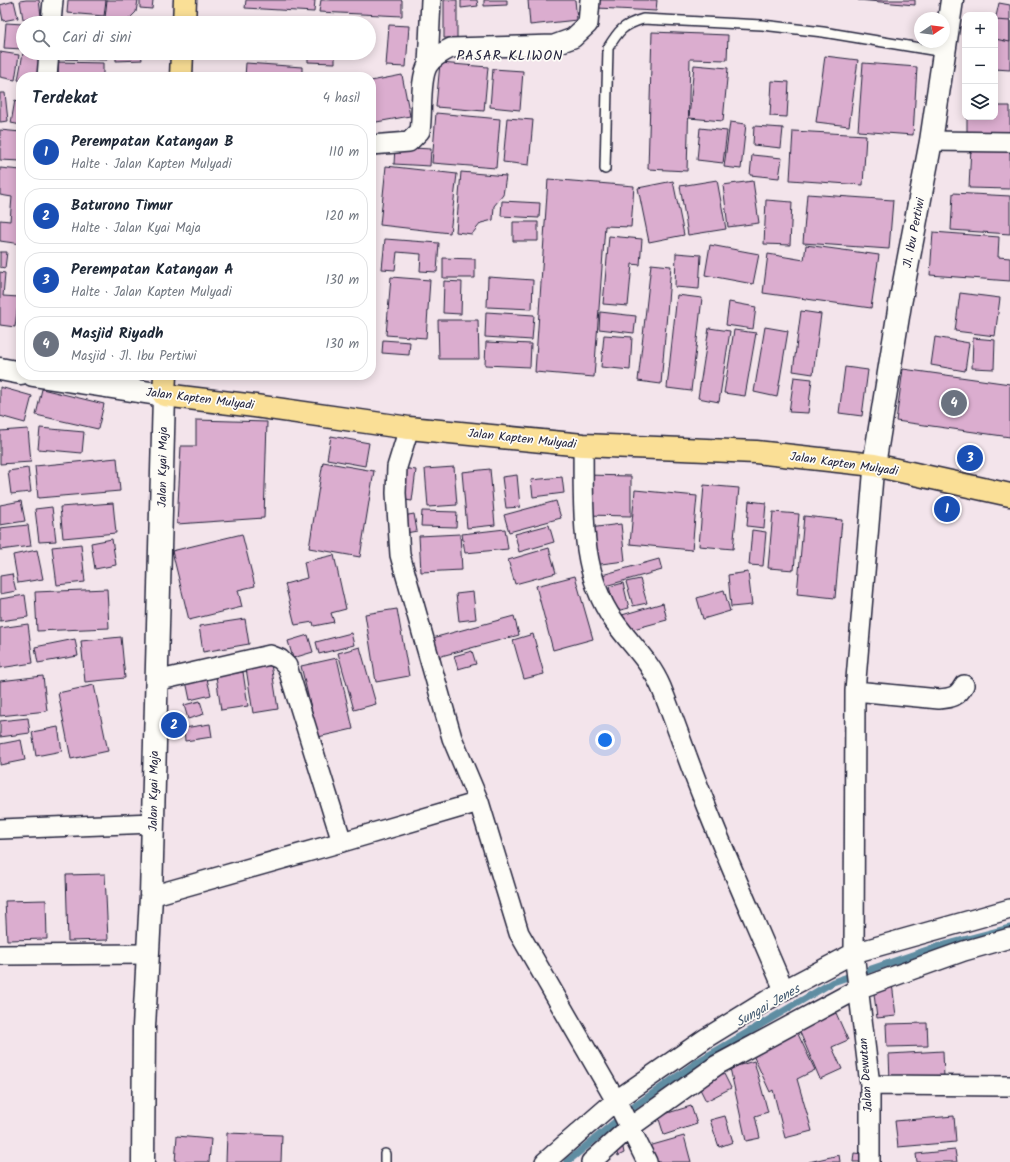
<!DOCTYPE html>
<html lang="id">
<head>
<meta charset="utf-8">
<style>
	:root { --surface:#fff; --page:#f2f2f3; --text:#1f2937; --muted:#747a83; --line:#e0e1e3; --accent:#22223b }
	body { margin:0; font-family:Kalam,sans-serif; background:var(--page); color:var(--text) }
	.controls { position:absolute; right:12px; top:12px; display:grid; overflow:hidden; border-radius:8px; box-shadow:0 2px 10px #0003 }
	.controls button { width:36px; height:36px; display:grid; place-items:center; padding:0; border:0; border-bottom:1px solid var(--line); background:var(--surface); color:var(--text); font:20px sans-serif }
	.compass { position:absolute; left:914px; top:12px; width:36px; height:36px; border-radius:50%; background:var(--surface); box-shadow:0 2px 10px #0003; rotate:77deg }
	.you { position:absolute; left:605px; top:740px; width:14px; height:14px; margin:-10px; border:3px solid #fff; border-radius:50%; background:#1a73e8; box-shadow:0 0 0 6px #1a73e833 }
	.badge { display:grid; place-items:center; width:26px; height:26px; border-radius:50%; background:var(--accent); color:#fff; font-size:13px; font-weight:700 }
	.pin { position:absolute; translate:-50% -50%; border:2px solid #fff; box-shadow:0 1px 4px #0006 }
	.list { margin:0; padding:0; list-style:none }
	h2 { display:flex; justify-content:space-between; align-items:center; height:52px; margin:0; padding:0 16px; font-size:17px }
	h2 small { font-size:13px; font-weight:400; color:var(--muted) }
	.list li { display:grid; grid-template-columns:26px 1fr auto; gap:12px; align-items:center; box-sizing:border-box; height:56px; margin:0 8px 8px; padding:0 8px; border:1px solid var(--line); border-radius:16px }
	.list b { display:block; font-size:15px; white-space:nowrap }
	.list p { margin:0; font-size:13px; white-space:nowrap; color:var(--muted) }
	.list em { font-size:13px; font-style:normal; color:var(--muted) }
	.icon { flex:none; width:22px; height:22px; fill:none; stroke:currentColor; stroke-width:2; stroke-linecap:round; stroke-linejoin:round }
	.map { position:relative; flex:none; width:1010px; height:1162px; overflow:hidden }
	.search { position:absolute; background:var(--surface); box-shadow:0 2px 10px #0003; left:16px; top:16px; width:360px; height:44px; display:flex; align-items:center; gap:10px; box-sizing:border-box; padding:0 14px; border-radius:22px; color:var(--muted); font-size:15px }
	.panel { position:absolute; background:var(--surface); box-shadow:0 2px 10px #0003; left:16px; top:72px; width:360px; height:308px; border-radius:16px }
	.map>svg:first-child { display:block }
</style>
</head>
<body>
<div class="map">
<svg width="1010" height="1162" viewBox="0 0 1010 1162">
	<rect width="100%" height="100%" fill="#f3e4eb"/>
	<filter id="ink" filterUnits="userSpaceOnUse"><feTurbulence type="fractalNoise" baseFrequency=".025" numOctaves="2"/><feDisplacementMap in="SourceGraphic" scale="8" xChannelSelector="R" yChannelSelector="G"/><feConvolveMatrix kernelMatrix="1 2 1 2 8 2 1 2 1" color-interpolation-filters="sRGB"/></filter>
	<g filter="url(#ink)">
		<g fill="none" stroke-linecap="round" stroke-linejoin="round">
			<path stroke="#5f8da2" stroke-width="7" d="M567,1162L632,1108L699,1061L833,982L930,949L1010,928"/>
		</g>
		<path fill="#dbadcf" stroke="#22223b" d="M26,0H39L41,16L23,19L20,1Z
			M68,0H106L104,16L67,13Z
			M107,0H138L136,12L128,20L105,18Z
			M140,0H153L152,9L140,8Z
			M246,0H315L314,12L245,8Z
			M321,0H402V16L319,12Z
			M444,0H457V38H444Z
			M461,0H477L478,6L461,8Z
			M484,0H507V5L484,6Z
			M528,0H575L577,20L530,25Z
			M598,0H657L656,11L597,8Z
			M858,0H915V5Z
			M14,1L18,18L3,21L0,5Z
			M999,3L1010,5V42L995,39V21Z
			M281,18V23H240V20Z
			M995,20L1010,21V70L995,69Z
			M6,23L23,24V49L4,48Z
			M389,25L409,26L406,67L386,66Z
			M652,32L728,35L727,60L690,59L687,171L648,169Z
			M0,52L19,55L15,80L0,77Z
			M23,53L41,56L37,77H21V81L18,80Z
			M57,53H107V60L57,59Z
			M116,53H141L142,60L116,61Z
			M308,53H335V63L308,62Z
			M825,56L858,60L849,126L816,122Z
			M58,62L103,63V77H58Z
			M246,63L302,67V77H245Z
			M440,63L488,67L484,111L436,107Z
			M863,63L917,67L913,135L858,131Z
			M694,65L728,68L723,121L689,118Z
			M493,69L523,71L520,110L490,107Z
			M346,72V77H319L318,74Z
			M402,75L410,116L371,123V81Z
			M772,81L789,82L787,117L770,116Z
			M0,93H5L8,121L0,122Z
			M15,100L21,102V125L11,123Z
			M995,106H1010V135L967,134V117H995Z
			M436,113L500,119L496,168L432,163Z
			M507,118L533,120L529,165L503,162Z
			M730,122L746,124L741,169L724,167Z
			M754,126L783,128L781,148L753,145Z
			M700,128L727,131L723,163L697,160Z
			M0,130L21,132V161L0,160Z
			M793,131L866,135L863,185L790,180Z
			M971,146L1010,147V189L969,188Z
			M395,147L431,149L430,166L394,164Z
			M752,155L782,158L779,178L750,175Z
			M386,166L457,174L450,233L380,225Z
			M0,168L21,170V244L0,241V220L10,221L12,197L0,195Z
			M461,172L506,176L503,195L494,206L493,220L481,223L472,234L456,232Z
			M548,179L634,186L631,227L605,226L594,377L535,372Z
			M717,180L726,229L688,235L680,186Z
			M673,181L684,235L649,242L638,188Z
			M753,181L759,223L728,227L723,185Z
			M953,193L1010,196V234L951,230Z
			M807,194L893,200L889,249L803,243Z
			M766,200L792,202L790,245L764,244Z
			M502,201L540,203L539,218L501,216Z
			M513,222H538V241H513Z
			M933,232L999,237L998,257L1010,258V281L930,275Z
			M609,236L642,239L640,265L632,264L628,306L603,304Z
			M385,239L439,243L437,272L420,271L421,254L397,252L395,270L382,269Z
			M710,245L759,254L753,284L705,275Z
			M806,245L879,255L871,308L763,293L768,254L804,260Z
			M0,252H7L5,268L0,267Z
			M676,253L701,255L699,289L675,287Z
			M443,258L475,259V278H443Z
			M651,264L671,266L661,384L638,381Z
			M0,272L5,273L3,296L19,297L15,327L0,325Z
			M391,277L430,280L426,338L386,335Z
			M488,277L533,280L532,309L487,307Z
			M444,281L462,282L461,314L443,313Z
			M960,293L1000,298L995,336L955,331Z
			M677,295L702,298L691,391L667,388Z
			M729,302L756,307L753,329L726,325Z
			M801,311L821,314L813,374L793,371Z
			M486,312L534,315L532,340L485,337Z
			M600,312L636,316L634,333L599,329Z
			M438,320H478L479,359H439Z
			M765,327L788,331L777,397L754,392Z
			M709,328L730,331L719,402L698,398Z
			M734,330L756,333L745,396L724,393Z
			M604,335L632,337L630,370L601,367Z
			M935,337L969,343L965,371L931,365Z
			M973,338L995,340L994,369L972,368Z
			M383,340L410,342L409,355L382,353Z
			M486,342L531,344L530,367L485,365Z
			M845,367L868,370L862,416L839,413Z
			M903,369L1010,384V437L896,421Z
			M794,377L812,379L808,413L789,412Z
			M0,387L32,396L25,423L0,416Z
			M42,389L104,404L98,429L36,415Z
			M196,420L267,422L264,518L177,524L181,446H196Z
			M40,428L84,432L82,453L38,449Z
			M28,429L31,462L0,464V431Z
			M331,436L369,443L365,466L327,459Z
			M117,458L120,491L38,498L35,466Z
			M323,462L374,471L360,557L309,548Z
			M454,467L457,505L428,507L425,469Z
			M28,468L31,492L11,494L8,471Z
			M403,468L416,470L412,501L399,499Z
			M490,469L495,525L467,528L462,472Z
			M517,475L520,507L506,508L502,477Z
			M586,475L631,476V516L586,515Z
			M562,477L564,493L533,497L531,480Z
			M704,485L739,488L733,549L699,546Z
			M635,490L697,496L692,550L630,544Z
			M21,501L25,521L0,525V505Z
			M556,501L561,518L509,532L504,515Z
			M749,501L766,503L764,528L747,526Z
			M113,503L116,533L63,538L60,507Z
			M52,507L56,541L39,542L35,509Z
			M422,511L457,512L456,527L421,526Z
			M773,512L799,514L794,570L768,568Z
			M414,514L417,531L406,533L403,516Z
			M804,516L842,520L835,598L797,594Z
			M621,524L625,561L593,565L589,528Z
			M28,525L31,546L0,550V528Z
			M549,525L554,542L519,552L515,534Z
			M505,529L508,549L465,553L462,534Z
			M752,530L766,532L763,566L749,565Z
			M242,534L255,586L238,590L242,607L189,620L172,551Z
			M460,534L462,570L421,572L419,536Z
			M112,539L116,565L95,569L91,543Z
			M81,544L85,582L57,585L52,547Z
			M549,548L556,573L515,584L508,560Z
			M37,550L43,579L18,583L13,555Z
			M334,555L346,609L331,613L334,622L314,626L313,622L295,625L285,584L307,578L304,562Z
			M659,559L662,570L605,586L602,575Z
			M748,572L752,605L731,607L728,575Z
			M12,574L16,591L0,594V576Z
			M575,576L593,639L553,650L536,586Z
			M640,579L647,603L633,606L626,582Z
			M623,583L629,608L616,611L609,587Z
			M107,589L109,628L37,631L35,592Z
			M724,590L730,611L703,619L697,598Z
			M473,592L476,619L459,621L456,594Z
			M25,595L28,617L0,621V599Z
			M663,603L667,620L626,631L622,615Z
			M397,609L409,676L376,682L365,614Z
			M514,616L519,635L434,658L429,639Z
			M245,619L249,644L203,652L199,626Z
			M28,624L33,663L0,668V628Z
			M351,633L354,645L319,654L316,642Z
			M533,634L544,674L524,679L513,640Z
			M308,635L313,652L293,658L288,641Z
			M121,637L125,678L85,682L81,641Z
			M75,639L78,656L38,663L35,647Z
			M360,647L376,704L354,710L338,653Z
			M472,651L476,664L458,669L454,656Z
			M337,658L353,729L318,737L301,666Z
			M271,664L278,709L253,713L246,668Z
			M243,672L248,706L221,710L216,676Z
			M206,675L211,695L190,700L186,681Z
			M43,676L47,711L0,716V681Z
			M94,685L108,751L71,759L58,693Z
			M200,701L204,714L188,719L184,705Z
			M28,718L30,733L0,737V721Z
			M210,724L212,737L185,741L184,728Z
			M58,727L62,751L36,756L32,732Z
			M21,740L25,760L0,765V744Z
			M105,874L108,940L68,941L66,875Z
			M46,900L47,939L7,940L5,901Z
			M892,983L896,1016L877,1018L873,986Z
			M836,1013L848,1040L832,1047L842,1069L820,1079L799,1030Z
			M927,1023L928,1046L887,1047L886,1024Z
			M797,1032L815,1070L797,1079L812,1131L785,1138L773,1090L770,1092L752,1053Z
			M943,1051L944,1078L890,1081L889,1054Z
			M754,1061L768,1112L755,1116L760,1138L746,1141L730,1068Z
			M723,1072L731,1088L706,1101L698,1085Z
			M691,1106L697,1124L664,1135L658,1116Z
			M725,1116L733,1142L719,1147L710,1120Z
			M954,1116L956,1142L898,1147L895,1121Z
			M227,1133L282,1135L281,1162H226Z
			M177,1136L211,1139L209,1162H175Z
			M684,1136L691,1162H654L649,1146Z
			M622,1143L624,1153L618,1156L615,1148Z
			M955,1150L957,1162H917L916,1154Z
			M854,1153L866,1154L865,1162H853Z
			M839,1155L840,1162H809Z"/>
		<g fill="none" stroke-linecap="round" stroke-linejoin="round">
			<defs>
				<path id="lane" d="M605,169L608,48C619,30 623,25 643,19L762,25L823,32L944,52
					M385,1162V1154"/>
				<path id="street" d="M51,23L53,0
					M428,65L431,0
					M47,77L49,53
					M931,141L1010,142
					M371,145L409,142L420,131C423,113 419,79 428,65C433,57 443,52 451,48L554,45L573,38L588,24L590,0
					M409,428L397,467L396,493L400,555L452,738L479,802L519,933L620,1108L647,1162
					M583,445C584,504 578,571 614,621C630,644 650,661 661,687C676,724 688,761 703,798C728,862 757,926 784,990
					M156,681L270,655L280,659L287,666L342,842
					M855,691L939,699C951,698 958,697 964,685
					M0,829L153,823
					M151,896L342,842L479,802
					M0,955L148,954
					M870,1085L1010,1086
					M545,1162L615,1101L706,1038L784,990L854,953L1010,909
					M591,1162L629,1128L717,1065L858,989L964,951L1010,938
					M870,1162V1085L854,953L855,691L874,465"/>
				<path id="secondary" d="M0,369L21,373
					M33,375L164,395L151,896L144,1027L143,1162
					M874,465L900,304L931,141L952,0"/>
				<path id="primary" d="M184,23L185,0
					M181,77L182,53
					M165,375L164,395L255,406L409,428L583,445L756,452L874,465L1010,495"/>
			</defs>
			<use href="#lane" stroke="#22223b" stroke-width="12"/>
			<use href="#street" stroke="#22223b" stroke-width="22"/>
			<use href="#secondary" stroke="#22223b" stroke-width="25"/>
			<use href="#primary" stroke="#22223b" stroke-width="25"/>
			<use href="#lane" stroke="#fdfcf7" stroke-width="9"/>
			<use href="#street" stroke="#fdfcf7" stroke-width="19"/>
			<use href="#secondary" stroke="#fdfcf7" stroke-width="22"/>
			<use href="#primary" stroke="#fadf96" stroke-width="22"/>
		</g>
	</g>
	<g text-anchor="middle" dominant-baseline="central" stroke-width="3.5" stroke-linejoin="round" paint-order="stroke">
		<g font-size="12" fill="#22223b" stroke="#fdfcf7">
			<text transform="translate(914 233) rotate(-79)">Jl. Ibu Pertiwi</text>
			<text transform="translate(200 399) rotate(7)">Jalan Kapten Mulyadi</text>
			<text transform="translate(522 439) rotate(6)">Jalan Kapten Mulyadi</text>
			<text transform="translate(844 464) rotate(8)">Jalan Kapten Mulyadi</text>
			<text transform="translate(163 467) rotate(-89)">Jalan Kyai Maja</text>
			<text transform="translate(154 791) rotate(-89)">Jalan Kyai Maja</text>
			<text transform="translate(866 1075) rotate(-94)">Jalan Dewutan</text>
		</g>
		<g font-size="13" font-style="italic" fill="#40576e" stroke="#fdfcf7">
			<text transform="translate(768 1006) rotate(-30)">Sungai Jenes</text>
		</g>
		<g font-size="14" letter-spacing="1" fill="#22223b" stroke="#fdfcf7">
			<text x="510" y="56">PASAR KLIWON</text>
		</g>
	</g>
</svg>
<div class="controls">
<button>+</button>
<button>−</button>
<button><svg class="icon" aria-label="layers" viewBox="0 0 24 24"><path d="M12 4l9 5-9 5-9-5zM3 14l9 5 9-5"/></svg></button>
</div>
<svg class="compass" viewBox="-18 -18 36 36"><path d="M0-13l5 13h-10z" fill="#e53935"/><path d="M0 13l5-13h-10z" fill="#747a83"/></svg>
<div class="you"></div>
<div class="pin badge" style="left:947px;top:509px;background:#1a4fb4">1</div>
<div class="pin badge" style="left:174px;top:725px;background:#1a4fb4">2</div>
<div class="pin badge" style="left:970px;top:458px;background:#1a4fb4">3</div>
<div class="pin badge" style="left:954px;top:403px;background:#6b7280">4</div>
<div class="search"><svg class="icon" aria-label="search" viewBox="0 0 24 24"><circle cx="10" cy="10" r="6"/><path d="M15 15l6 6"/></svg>Cari di sini</div>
<section class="panel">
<h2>Terdekat<small>4 hasil</small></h2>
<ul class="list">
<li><span class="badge" style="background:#1a4fb4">1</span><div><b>Perempatan Katangan B</b><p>Halte · Jalan Kapten Mulyadi</p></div><em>110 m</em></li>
<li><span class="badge" style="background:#1a4fb4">2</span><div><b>Baturono Timur</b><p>Halte · Jalan Kyai Maja</p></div><em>120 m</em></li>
<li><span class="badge" style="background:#1a4fb4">3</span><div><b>Perempatan Katangan A</b><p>Halte · Jalan Kapten Mulyadi</p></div><em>130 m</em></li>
<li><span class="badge" style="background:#6b7280">4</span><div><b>Masjid Riyadh</b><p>Masjid · Jl. Ibu Pertiwi</p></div><em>130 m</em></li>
</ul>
</section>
</div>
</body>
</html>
